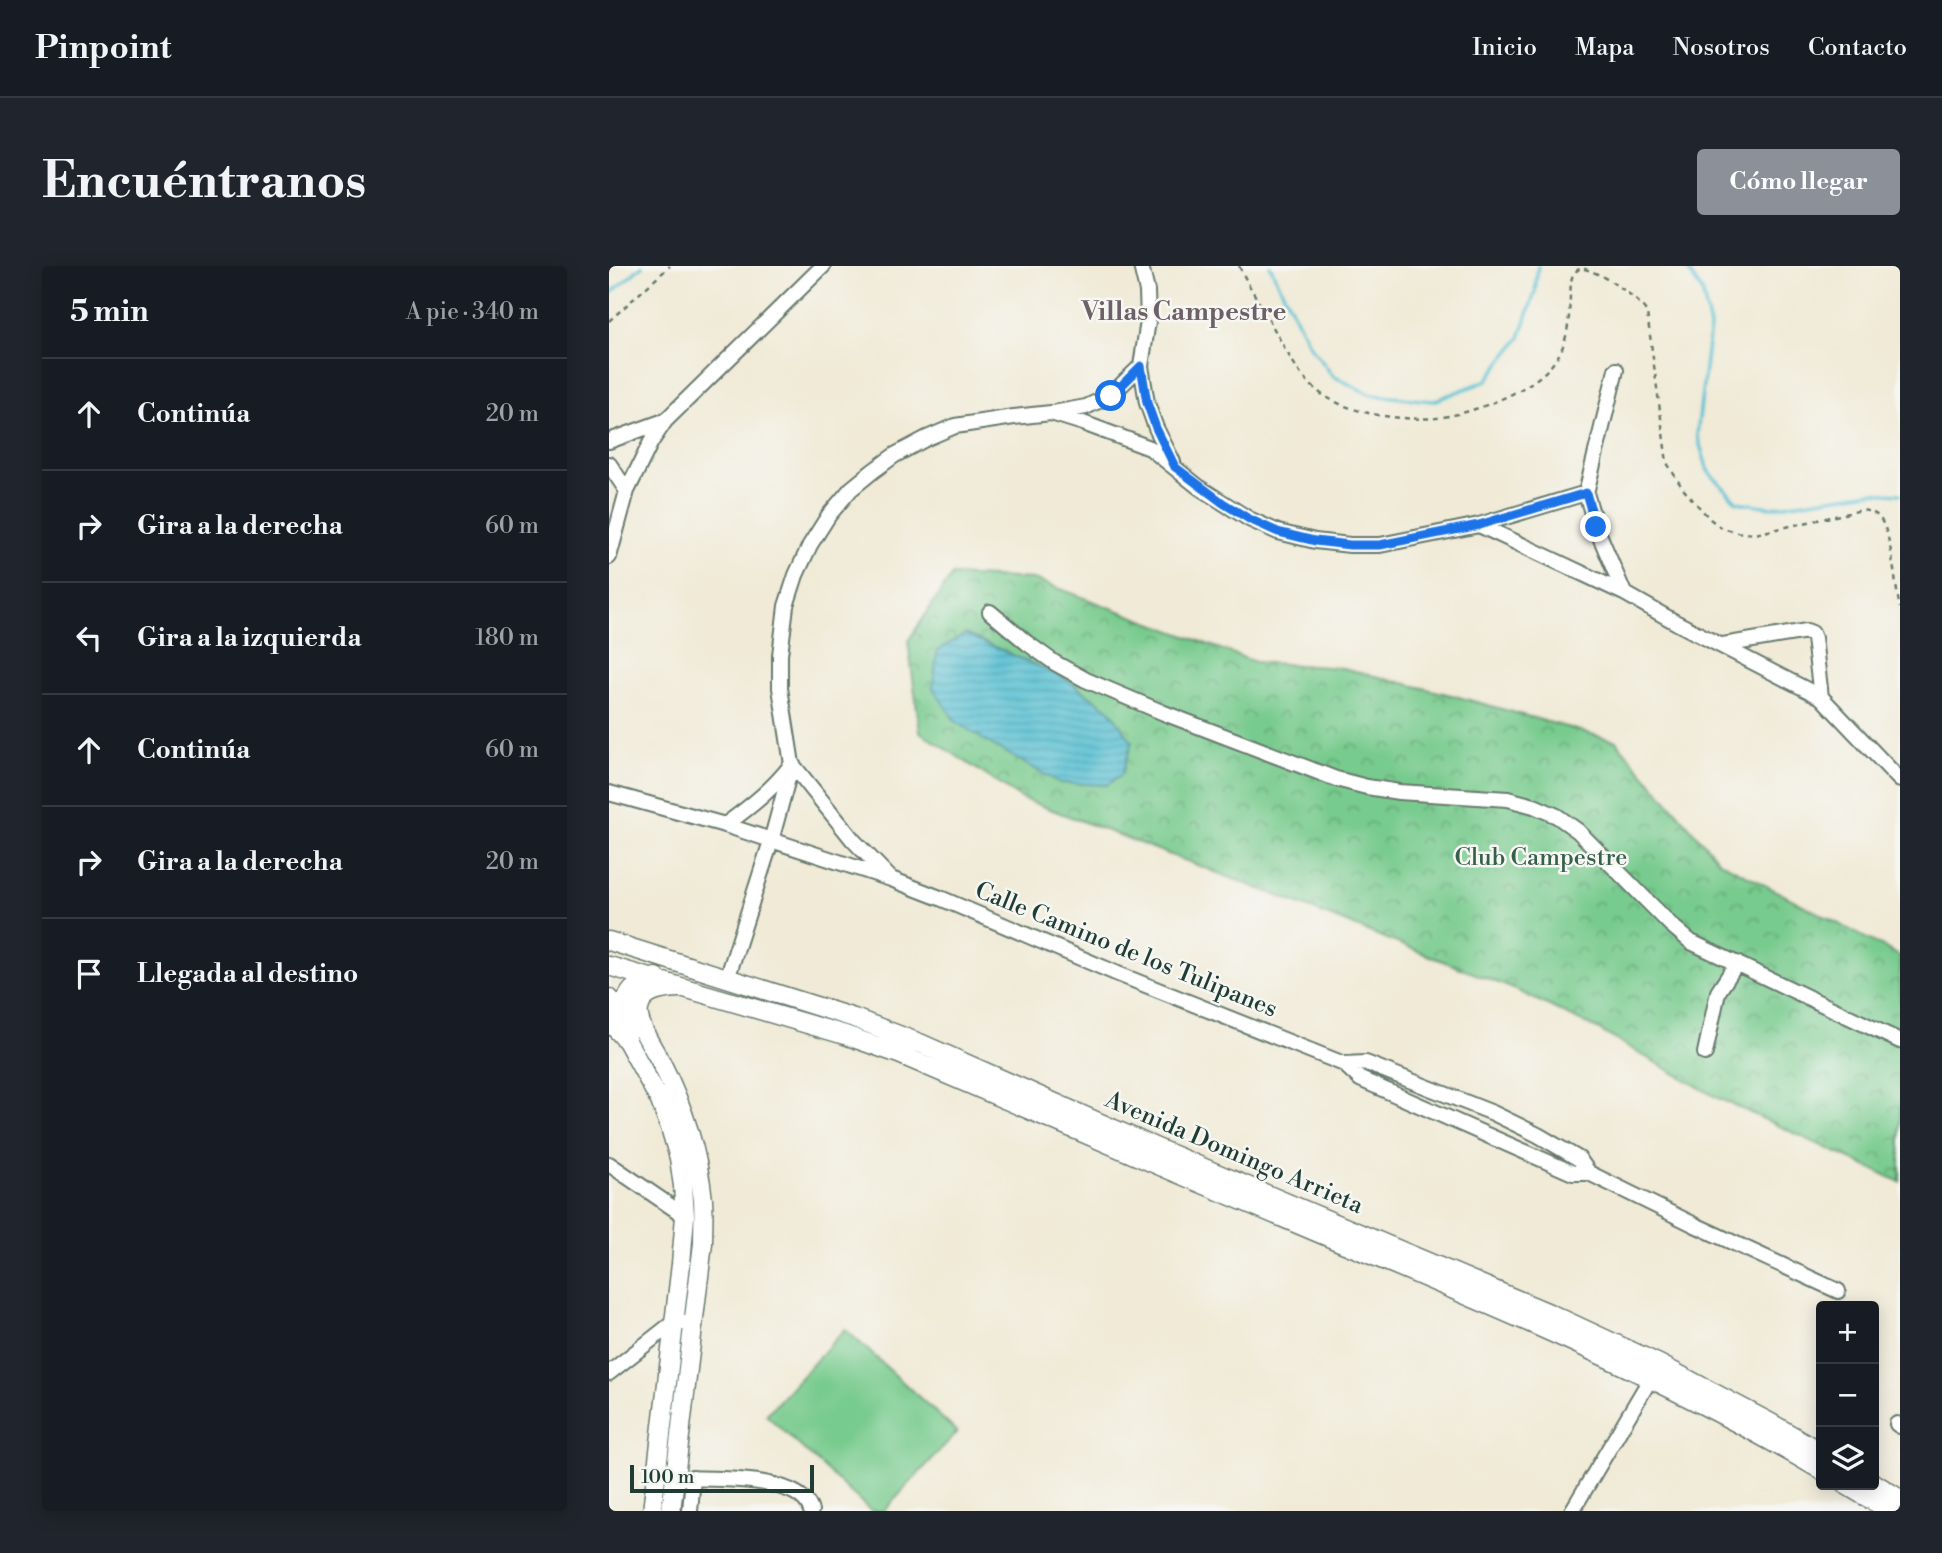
<!DOCTYPE html>
<html lang="es">
<head>
<meta charset="utf-8">
<style>
	:root { --surface:#171b24; --page:#20242c; --text:#f1f3f6; --muted:#9ea1a6; --line:#363941; --accent:#8c9099 }
	body { margin:0; font-family:"Libre Bodoni",serif; background:var(--page); color:var(--text) }
	.controls { position:absolute; right:21px; bottom:21px; display:grid; overflow:hidden; border-radius:7px; box-shadow:0 4px 18px #0003 }
	.controls button { width:63px; height:63px; display:grid; place-items:center; padding:0; border:0; border-bottom:2px solid var(--line); background:var(--surface); color:var(--text); font:35px sans-serif }
	.scale { position:absolute; left:21px; bottom:18px; width:184px; box-sizing:border-box; padding-left:7px; border:4px solid #1f3d34; border-top:0; font-size:19px; line-height:24px; white-space:nowrap; color:#1f3d34; -webkit-text-stroke:5px #f6f6f2; paint-order:stroke }
	.stop { position:absolute; width:21px; height:21px; margin:-16px; border:5px solid #1a73e8; border-radius:50%; background:#fff }
	.stop.end { background:#1a73e8; border-color:#fff; box-shadow:0 2px 7px #0008 }
	.list { margin:0; padding:0; list-style:none }
	h2 { display:flex; justify-content:space-between; align-items:center; height:91px; margin:0; padding:0 28px; font-size:30px }
	h2 small { font-size:23px; font-weight:400; color:var(--muted) }
	.list li { display:grid; grid-template-columns:46px 1fr auto; gap:21px; align-items:center; box-sizing:border-box; height:112px; padding:0 28px; border-top:2px solid var(--line) }
	.list b { display:block; font-size:26px; white-space:nowrap }
	.list em { font-size:23px; font-style:normal; color:var(--muted) }
	.icon { flex:none; width:38px; height:38px; fill:none; stroke:currentColor; stroke-width:2; stroke-linecap:round; stroke-linejoin:round }
	.map { position:relative; flex:none; width:1291px; height:1245px; overflow:hidden; border-radius:7px }
	header { display:flex; align-items:center; gap:42px; box-sizing:border-box; height:98px; padding:0 35px; background:var(--surface); border-bottom:2px solid var(--line) }
	header strong { font-size:33px }
	nav { display:flex; gap:38px; margin-inline-start:auto; font-size:24px }
	.intro { display:flex; align-items:center; justify-content:space-between; box-sizing:border-box; height:168px; padding:0 42px }
	h1 { margin:0; font-size:49px }
	.button { padding:18px 32px; border-radius:7px; background:var(--accent); color:#fff; font-size:24px; font-weight:700 }
	main { display:flex; gap:42px; padding:0 42px }
	aside { flex:1; background:var(--surface); border-radius:7px; box-shadow:0 4px 18px #0003 }
	.map>svg:first-child { display:block }
</style>
</head>
<body>
<header>
<strong>Pinpoint</strong>
<nav><a>Inicio</a><a>Mapa</a><a>Nosotros</a><a>Contacto</a></nav>
</header>
<div class="intro"><h1>Encuéntranos</h1><a class="button">Cómo llegar</a></div>
<main>
<aside>
<h2>5 min<small>A pie · 340 m</small></h2>
<ul class="list">
<li><svg class="icon" aria-label="ahead" viewBox="0 0 24 24"><path d="M12 20V5M6 11l6-6 6 6"/></svg><div><b>Continúa</b></div><em>20 m</em></li>
<li><svg class="icon" aria-label="right" viewBox="0 0 24 24"><path d="M7 20v-9h11M14 6l5 5-5 5"/></svg><div><b>Gira a la derecha</b></div><em>60 m</em></li>
<li><svg class="icon" aria-label="left" viewBox="0 0 24 24"><path d="M17 20v-9H6M10 6l-5 5 5 5"/></svg><div><b>Gira a la izquierda</b></div><em>180 m</em></li>
<li><svg class="icon" aria-label="ahead" viewBox="0 0 24 24"><path d="M12 20V5M6 11l6-6 6 6"/></svg><div><b>Continúa</b></div><em>60 m</em></li>
<li><svg class="icon" aria-label="right" viewBox="0 0 24 24"><path d="M7 20v-9h11M14 6l5 5-5 5"/></svg><div><b>Gira a la derecha</b></div><em>20 m</em></li>
<li><svg class="icon" aria-label="arrive" viewBox="0 0 24 24"><path d="M6 21V4h12l-3 4 3 4H6"/></svg><div><b>Llegada al destino</b></div></li>
</ul>
</aside>
<div class="map">
<svg width="1291" height="1245" viewBox="0 0 1291 1245">
	<defs>
		<pattern id="park-crowns" width="20" height="18" patternUnits="userSpaceOnUse" patternTransform="scale(1.75)"><rect width="20" height="18" fill="#78cb8e"/><path d="M2 6a3 3 0 1 1 6 0M12 15a3 3 0 1 1 6 0" fill="none" stroke="#62a675"/></pattern>
		<pattern id="water-rules" width="6" height="5" patternUnits="userSpaceOnUse" patternTransform="scale(1.75)"><rect width="6" height="5" fill="#56c0d3"/><path d="M0 2.5h6" fill="none" stroke="#479dac"/></pattern>
	</defs>
	<rect width="100%" height="100%" fill="#f6f6f2"/>
	<filter id="ink" filterUnits="userSpaceOnUse"><feTurbulence type="fractalNoise" baseFrequency=".0143" numOctaves="2"/><feDisplacementMap in="SourceGraphic" scale="14" xChannelSelector="R" yChannelSelector="G"/><feConvolveMatrix kernelMatrix="1 2 1 2 8 2 1 2 1" color-interpolation-filters="sRGB"/></filter>
	<filter id="wash" filterUnits="userSpaceOnUse"><feTurbulence type="fractalNoise" baseFrequency=".00686" numOctaves="4" result="noise"/><feDisplacementMap in="SourceGraphic" scale="28" xChannelSelector="R" yChannelSelector="G"/><feGaussianBlur stdDeviation="1.57" result="paint"/><feColorMatrix in="noise" values="0 0 0 0 0 0 0 0 0 0 0 0 0 0 0 0 0 1.4 0 .05"/><feComposite in="paint" operator="in"/></filter>
	<g filter="url(#wash)">
		<rect width="100%" height="100%" fill="#f0ead6"/>
		<path fill="#78cb8e" stroke="#4c8461" stroke-width="2" d="M236,1063L348,1166L275,1245H262L157,1149Z"/>
		<path fill="url(#park-crowns)" stroke="#4c8461" stroke-width="2" d="M343,309L425,313L646,396L734,402L846,430L1007,475L1110,595L1291,690V916L1107,831L988,763L907,724L672,631L412,532L311,466L299,375Z"/>
		<path fill="url(#water-rules)" stroke="#3a7e84" stroke-width="2" d="M356,368L454,411L501,444L523,476L513,508L498,519L451,517L378,476L346,455L324,422L328,385Z"/>
		<g fill="none" stroke-linecap="round" stroke-linejoin="round">
			<path stroke="#56c0d3" stroke-width="3.5" d="M661,0L701,80L724,110L762,129L824,135L877,115L911,72L926,26L929,0
				M1076,0L1093,25L1101,61L1088,169L1099,205L1128,236L1162,241L1262,226L1291,228
				M0,29L33,0"/>
		</g>
	</g>
	<g filter="url(#ink)">
		<g fill="none" stroke-linecap="round" stroke-linejoin="round">
			<defs>
				<path id="minor" d="M532,100L538,137L547,162L564,196
					M1007,104L977,227L987,261L1015,327
					M444,147L477,141L502,129L532,100L539,55L538,25L532,0
					M0,175L55,155
					M0,198L18,225
					M870,259L977,227
					M0,291L18,225L42,176L56,155L214,0
					M381,346L418,377L446,397L477,414L555,447L727,513L758,521L790,526L899,533L925,540L948,550L969,565L1062,659L1082,676L1291,775
					M1114,379L1198,365L1203,367L1205,372L1212,431
					M0,527L116,559L282,613L331,632L509,708L735,798L751,813L964,907H980L1086,959L1229,1025
					M116,559C141,541 164,523 183,498L244,574L281,612
					M118,713L162,575L183,498L171,422V389L177,340L187,309L201,279L220,249L242,223L264,205L286,189L318,172L346,160L405,151L442,147L474,157L541,182L591,222L640,253L669,266L706,275L741,279H771L870,259L1015,327L1068,357L1212,431L1291,514
					M1096,787L1109,726L1128,697
					M735,798L757,797L884,847L929,869L970,893L980,907
					M0,898L76,950
					M0,1107L65,1056L85,1058
					M1288,1158L1291,1160
					M66,1212C97,1213 193,1208 202,1245
					M81,1245L84,1212
					M963,1245L1046,1105"/>
				<path id="major" d="M0,675L245,752L313,778L550,883L940,1047L1050,1098L1162,1157L1212,1186
					M0,700L236,769L290,788C435,851 579,912 724,973C890,1042 1057,1112 1212,1204
					M0,732L20,753
					M0,755L18,775L51,835L61,861L70,892L74,920L76,950L72,998L43,1245
					M18,775C14,743 10,722 47,711
					M1265,1217L1291,1233
					M1237,1219L1281,1245
					M62,1245L94,977C94,963 95,948 94,934C89,885 74,840 52,796C45,783 27,758 30,743C33,725 54,723 69,722"/>
			</defs>
			<use href="#minor" stroke="#687a6d" stroke-width="18"/>
			<use href="#major" stroke="#687a6d" stroke-width="21"/>
			<path stroke="#687a6d" stroke-width="2.5" stroke-dasharray="5 5" stroke-linecap="butt" d="M630,0C639,19 651,37 661,56C674,78 686,105 705,122C734,148 791,155 827,152C863,148 924,125 945,96C960,77 960,52 961,30C962,23 961,15 964,9C967,5 968,4 972,2C989,5 1030,31 1038,47L1058,197L1074,223L1101,253L1111,261L1126,266L1146,268L1253,244C1261,245 1268,247 1272,254C1283,270 1286,321 1291,342
				M0,55L61,0"/>
			<use href="#minor" stroke="#fff" stroke-width="14"/>
			<use href="#major" stroke="#fff" stroke-width="18"/>
		</g>
	</g>
	<g fill="none" stroke-linecap="round" stroke-linejoin="round" filter="url(#ink)">
		<path stroke="#1a73e8" stroke-width="9" d="M502,130L532,100L538,137L547,162L566,201L614,237L640,253L669,266L706,275L741,279H771L870,259L977,227L987,261"/>
	</g>
	<g text-anchor="middle" dominant-baseline="central" stroke-width="5" stroke-linejoin="round" paint-order="stroke">
		<g font-size="24" fill="#35604a" stroke="#f6f6f2">
			<text x="932" y="592">Club Campestre</text>
		</g>
		<g font-size="24" fill="#1f3d34" stroke="#f6f6f2">
			<text transform="translate(517 684) rotate(22)">Calle Camino de los Tulipanes</text>
			<text transform="translate(625 887) rotate(23)">Avenida Domingo Arrieta</text>
		</g>
		<g font-size="26" font-weight="bold" fill="#6b6167" stroke="#f6f6f2">
			<text x="575" y="46">Villas Campestre</text>
		</g>
	</g>
</svg>
<div class="controls">
<button>+</button>
<button>−</button>
<button><svg class="icon" aria-label="layers" viewBox="0 0 24 24"><path d="M12 4l9 5-9 5-9-5zM3 14l9 5 9-5"/></svg></button>
</div>
<div class="scale">100 m</div>
<div class="stop" style="left:502px;top:130px"></div>
<div class="stop end" style="left:987px;top:261px"></div>
</div>
</main>
</body>
</html>
